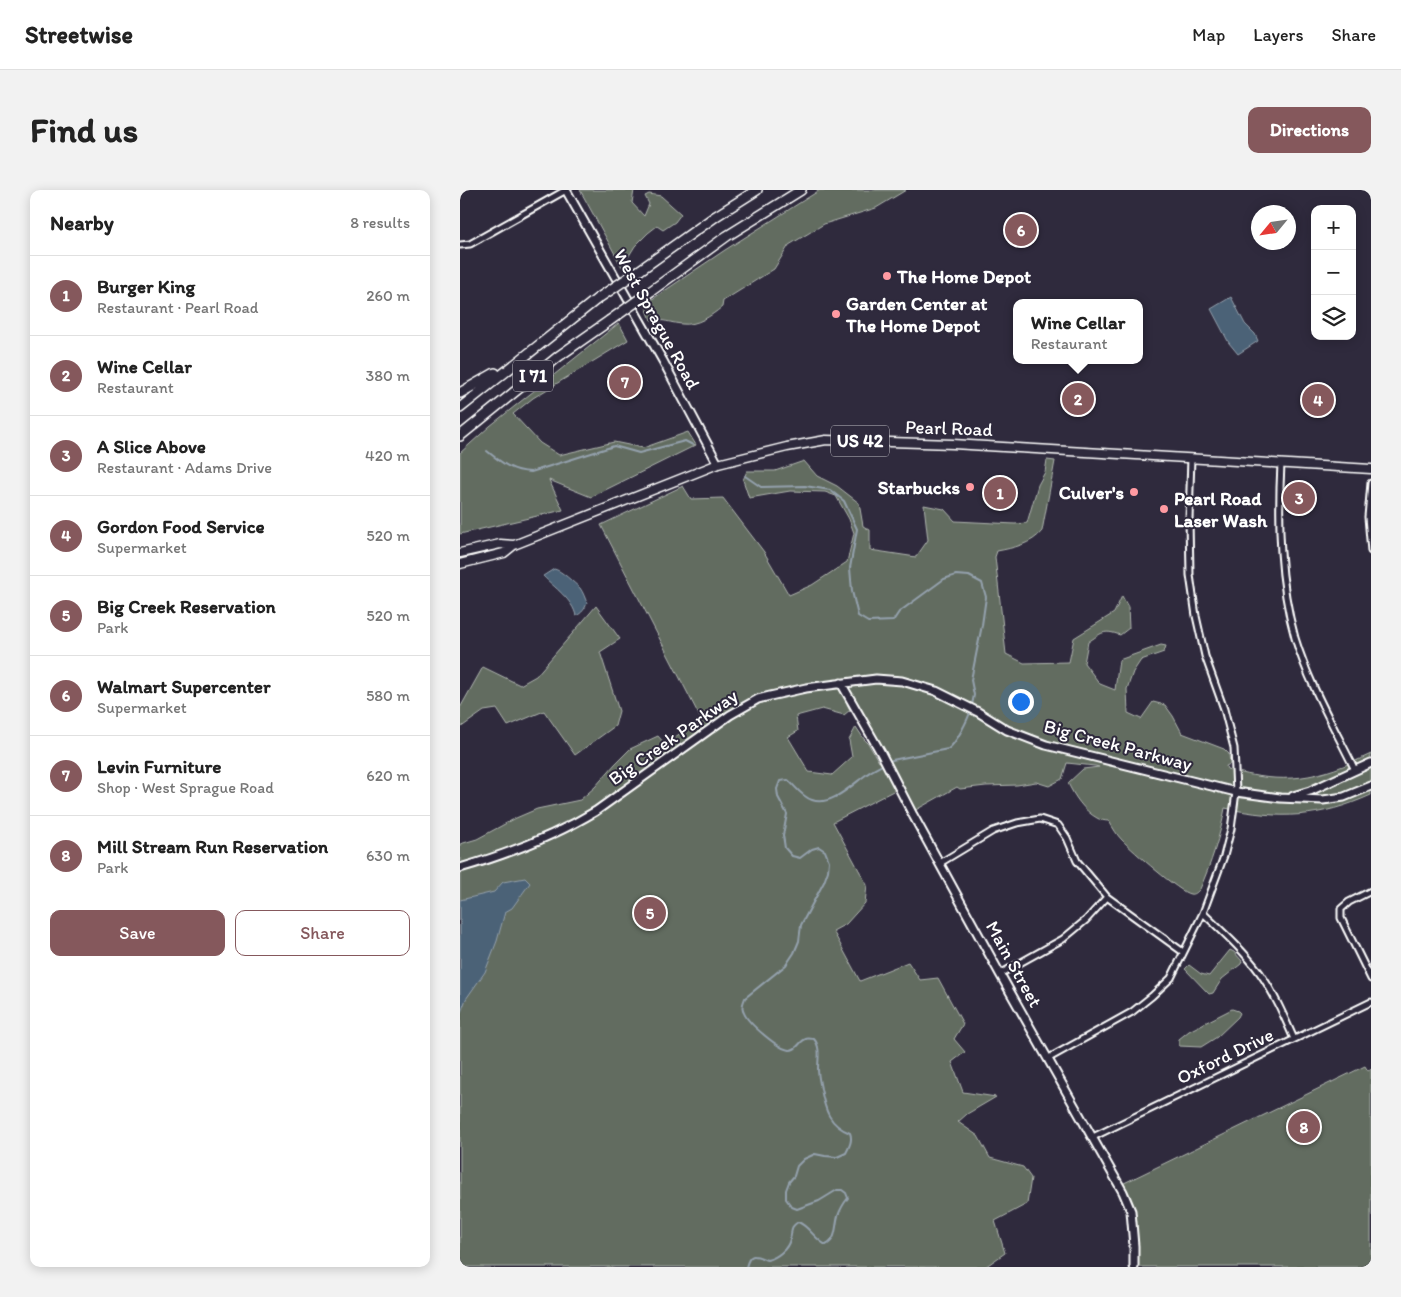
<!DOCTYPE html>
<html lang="en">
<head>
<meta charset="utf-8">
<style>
	:root { --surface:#fff; --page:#f2f2f2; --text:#222; --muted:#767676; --line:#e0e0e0; --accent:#85585c }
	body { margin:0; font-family:Itim,sans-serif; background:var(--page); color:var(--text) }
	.controls { position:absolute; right:15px; top:15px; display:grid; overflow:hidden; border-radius:10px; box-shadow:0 2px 12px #0003 }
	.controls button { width:45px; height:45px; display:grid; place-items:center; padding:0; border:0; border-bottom:1px solid var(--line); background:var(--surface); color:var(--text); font:25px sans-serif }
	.compass { position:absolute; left:791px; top:15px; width:45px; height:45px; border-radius:50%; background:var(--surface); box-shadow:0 2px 12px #0003; rotate:241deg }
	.you { position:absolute; left:560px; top:511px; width:18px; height:18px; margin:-12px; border:4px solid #fff; border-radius:50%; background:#1a73e8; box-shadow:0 0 0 8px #1a73e833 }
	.badge { display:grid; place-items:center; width:32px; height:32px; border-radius:50%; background:var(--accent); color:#fff; font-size:16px; font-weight:700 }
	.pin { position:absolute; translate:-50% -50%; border:2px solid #fff; box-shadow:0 1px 5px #0006 }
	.popup { position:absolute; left:553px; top:109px; width:130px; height:65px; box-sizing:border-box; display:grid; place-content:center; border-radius:10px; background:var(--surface); filter:drop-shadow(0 1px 4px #0005); font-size:16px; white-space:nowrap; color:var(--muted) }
	.popup b { font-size:19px; color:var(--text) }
	.popup::after { content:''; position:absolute; left:50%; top:100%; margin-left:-10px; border:10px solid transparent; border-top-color:var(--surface) }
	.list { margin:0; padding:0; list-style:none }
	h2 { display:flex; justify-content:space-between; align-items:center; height:65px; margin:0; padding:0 20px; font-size:21px }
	h2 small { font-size:16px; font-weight:400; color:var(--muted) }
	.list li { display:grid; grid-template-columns:32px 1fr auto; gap:15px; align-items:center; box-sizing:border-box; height:80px; padding:0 20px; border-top:1px solid var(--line) }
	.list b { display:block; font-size:19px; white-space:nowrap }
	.list p { margin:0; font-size:16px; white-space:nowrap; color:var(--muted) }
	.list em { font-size:16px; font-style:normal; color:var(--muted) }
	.actions { display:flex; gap:10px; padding:15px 20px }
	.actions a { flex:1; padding:11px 0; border:1px solid var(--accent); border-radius:10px; text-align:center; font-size:18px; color:var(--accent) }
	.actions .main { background:var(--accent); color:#fff }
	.icon { flex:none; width:28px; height:28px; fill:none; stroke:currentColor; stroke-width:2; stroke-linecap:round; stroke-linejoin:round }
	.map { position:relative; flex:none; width:911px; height:1077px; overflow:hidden; border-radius:10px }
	header { display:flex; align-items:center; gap:30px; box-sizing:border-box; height:70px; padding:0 25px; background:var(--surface); border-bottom:1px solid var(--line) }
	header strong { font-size:24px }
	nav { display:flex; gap:28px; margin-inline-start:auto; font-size:18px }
	.intro { display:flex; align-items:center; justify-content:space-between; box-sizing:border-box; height:120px; padding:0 30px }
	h1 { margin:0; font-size:35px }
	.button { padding:12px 22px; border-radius:10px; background:var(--accent); color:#fff; font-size:18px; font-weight:700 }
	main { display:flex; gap:30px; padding:0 30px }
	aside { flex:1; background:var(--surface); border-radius:10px; box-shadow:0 2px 12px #0003 }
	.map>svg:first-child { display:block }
</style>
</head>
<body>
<header>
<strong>Streetwise</strong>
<nav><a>Map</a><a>Layers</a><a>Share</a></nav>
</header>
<div class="intro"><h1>Find us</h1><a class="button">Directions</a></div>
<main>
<aside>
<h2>Nearby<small>8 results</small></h2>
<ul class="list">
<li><span class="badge">1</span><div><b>Burger King</b><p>Restaurant · Pearl Road</p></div><em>260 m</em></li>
<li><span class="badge">2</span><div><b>Wine Cellar</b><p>Restaurant</p></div><em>380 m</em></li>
<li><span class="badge">3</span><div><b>A Slice Above</b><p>Restaurant · Adams Drive</p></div><em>420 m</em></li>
<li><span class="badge">4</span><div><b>Gordon Food Service</b><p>Supermarket</p></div><em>520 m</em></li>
<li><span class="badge">5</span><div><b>Big Creek Reservation</b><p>Park</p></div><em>520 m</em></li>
<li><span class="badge">6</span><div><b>Walmart Supercenter</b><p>Supermarket</p></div><em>580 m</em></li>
<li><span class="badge">7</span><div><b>Levin Furniture</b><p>Shop · West Sprague Road</p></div><em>620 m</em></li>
<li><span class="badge">8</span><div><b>Mill Stream Run Reservation</b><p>Park</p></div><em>630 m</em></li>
</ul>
<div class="actions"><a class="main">Save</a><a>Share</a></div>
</aside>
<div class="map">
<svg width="911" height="1077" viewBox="0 0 911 1077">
	<rect width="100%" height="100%" fill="#2f2a3d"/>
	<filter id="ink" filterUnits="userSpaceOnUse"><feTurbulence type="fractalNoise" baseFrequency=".02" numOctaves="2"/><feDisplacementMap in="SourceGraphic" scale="10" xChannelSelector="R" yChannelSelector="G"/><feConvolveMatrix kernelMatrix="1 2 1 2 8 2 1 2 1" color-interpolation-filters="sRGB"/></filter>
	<g filter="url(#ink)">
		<path fill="#626c60" stroke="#b0b6b0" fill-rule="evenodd" d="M120,0H174L172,13L184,26L189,14L185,6L189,4L201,6L221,24L215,32L203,40L197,36L188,43L175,56L162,77Z
			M360,0H446L416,18L364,34L329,55L314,79L263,111L262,117C251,126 237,136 222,134C211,133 202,129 191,130L185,114L265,60Z
			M159,133L168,150L73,208L53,224L80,253L99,265L154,252L183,258L228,242L236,255L131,307L89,290L103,320L0,344V263L30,236Z
			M587,270L595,271L582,341C572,354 553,358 537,361L535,367L546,464L564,473L609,472L614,448L654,423L662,406L668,417L669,438L660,445C643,439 642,443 628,452L624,473L640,494L655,500L659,470L701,455L706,456L704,462L681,470L673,482L667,499L668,523L681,529L693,512L705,515L713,526L722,543L764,559L769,564L770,574L766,576L767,579C824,596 858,589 911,564V605C860,628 820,630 765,618C760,647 751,673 740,699C737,702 735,705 730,704C720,703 672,660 662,650C657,645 653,638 649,631C645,631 640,630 637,628C624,621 614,606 608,593L623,579L639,577L635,576L607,573L602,589L589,596L576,592L557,595L526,596L500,599L497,597L452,622L439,598L373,632L407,695L405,713L386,734L373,741L400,791L448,772L460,790L478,788L503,834L494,849L505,862L492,872L503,902L536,907L507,924L498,932L518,946L530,968L563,977L571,988L567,1014L535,1031L545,1063L525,1077H0V654L17,649L56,628L77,619L120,610L135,597L155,574L170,559L198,546L205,554L241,529L141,335L223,296L231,309L263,308L304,362L329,405L352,395L387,372L394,343L389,329L376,306L365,302L330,301L289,308L283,290L287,281H315L344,271L357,286L377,296L399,313L403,336L410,340V360L456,367L468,350L464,315L484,319L495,331L555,334L567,333L578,295L585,282ZM391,512L424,570L419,572L408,553L404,549L396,537L389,550L392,567L372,585L349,582L328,547L338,541L336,526L362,519L384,525L390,520L387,514Z
			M136,416L160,449L140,462L159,521L155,536L115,565L84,521L48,536L37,519L24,521L0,538V518L23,477L60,495L76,486Z
			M770,760L774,762L782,771L781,774L762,789L753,803L749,804L725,779L729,775L741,784L749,786Z
			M772,819L778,821L780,823L778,827L757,847L741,857L719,856V849L729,841Z
			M905,876L908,881L911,879V1077H674V1021L660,995Z"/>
		<path fill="#4c6277" stroke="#94a1ad" d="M771,107L785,134L795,144L798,151L778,164L769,153L751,119Z
			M94,379C101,380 114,393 120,398C123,402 125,408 127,413C125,419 122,423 116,426C113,410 94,397 83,386Z
			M65,688L70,693L52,718L45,722L37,751L25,782L6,809L0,825V710L34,702L43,692Z"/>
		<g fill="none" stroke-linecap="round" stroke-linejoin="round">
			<path stroke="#94a1ad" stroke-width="2" d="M27,261C42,273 51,281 71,282L154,256L179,263L225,251L233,255
				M285,286L301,297L345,296L370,300L384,311L397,339L390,378L392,401L398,426L408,432L433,431L439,422L484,389L496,385L509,386L522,393L526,407L522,435L511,490L514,505L512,515
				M429,572L432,570L488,559C496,554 508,529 511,520
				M286,1077C290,1061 296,1066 307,1070C317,1068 328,1059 330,1049C333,1040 329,1038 338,1032C349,1036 354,1049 366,1055C377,1050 375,1036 378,1026C380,1020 384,1013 388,1008L386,1003L382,1000H377L359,1011L337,1019L332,1017L326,1009V1000L329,992L334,986L337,976L344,969L355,964L365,966L377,967L386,963C389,957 393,950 390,943C369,935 365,920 361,899C360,893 358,886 358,879C358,869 361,857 354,849C353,849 347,848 346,849C339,851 338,860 330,860C319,860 288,833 284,823C281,818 283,813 285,808L326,775L334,763L339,751L341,735L364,692L368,681L369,671L365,661L359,657L352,659L340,668L332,666L325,658L323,645L327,624L318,607L317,599L320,591L328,590C335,596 342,607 352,610C371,617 393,594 407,584C412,580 419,577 424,574"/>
			<defs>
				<path id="street" d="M0,55L10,54L106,0
					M821,273C818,331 819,391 835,448C849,494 874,537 895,580
					M911,293L908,327L911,361
					M480,673L533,641L557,633L580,629L598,635L607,648L617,671L647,707L723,762
					M911,701L889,712L881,719V728L911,789
					M743,723C763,742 784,761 800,783C814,803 824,826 834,849
					M540,784L603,749L626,730L647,707
					M589,868L672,822L692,806L711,788L743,723L764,666L771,639L776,602L774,558L764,519L745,466L736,426L730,385L729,329L731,268
					M633,947L911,812"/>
				<path id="secondary" d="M106,0L203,171L258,274
					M381,493L421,563L453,625L540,784L663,1002L671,1021L674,1056V1077
					M833,606L850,601L911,573
					M0,678C48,664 93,647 136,621L270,525L298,509L310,506L346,498L416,489L442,491L476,501L518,522L547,540L586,555L776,602L820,608L863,610L884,607L911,596"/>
				<path id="primary" d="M0,363L40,354L54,355
					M0,374L44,363L54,355L258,274L327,257L366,250L493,254L911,279"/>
				<path id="highway" d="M180,80L256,26L297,0
					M191,101L267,46L341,0
					M0,203L35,183
					M0,218L137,109
					M0,246L99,166L149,131"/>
			</defs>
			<use href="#street" stroke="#fff" stroke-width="9"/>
			<use href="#secondary" stroke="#fff" stroke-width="11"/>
			<use href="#primary" stroke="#fff" stroke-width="11"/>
			<use href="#highway" stroke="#fff" stroke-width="12"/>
			<use href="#street" stroke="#2f2a3d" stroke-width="5"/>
			<use href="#secondary" stroke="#2f2a3d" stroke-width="7"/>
			<use href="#primary" stroke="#2f2a3d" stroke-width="8"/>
			<use href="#highway" stroke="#2f2a3d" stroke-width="9"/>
			<defs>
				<path id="highway-bridge" d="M137,109L180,80
					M149,131L191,101"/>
			</defs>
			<use href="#highway-bridge" stroke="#fff" stroke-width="12" stroke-linecap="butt"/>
			<use href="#highway-bridge" stroke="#2f2a3d" stroke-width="9"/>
		</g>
	</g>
	<g fill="#ff9aa2" stroke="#2f2a3d" stroke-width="2">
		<circle cx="427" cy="86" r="5"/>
		<circle cx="376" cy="124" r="5"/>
		<circle cx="510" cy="297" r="5"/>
		<circle cx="674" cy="302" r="5"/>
		<circle cx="704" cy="319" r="5"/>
	</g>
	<g text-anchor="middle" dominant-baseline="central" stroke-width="4" stroke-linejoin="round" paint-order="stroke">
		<g fill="#2f2a3d" stroke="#c1bfc5" stroke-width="1">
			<rect x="53" y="170.5" width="40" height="31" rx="4"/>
			<rect x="371" y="235.5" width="58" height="31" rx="4"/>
		</g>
		<g font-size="18" font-weight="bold" fill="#fff">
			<text x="73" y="186">I 71</text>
			<text x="400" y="251">US 42</text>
		</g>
		<g font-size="19" font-weight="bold" fill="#fff" stroke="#2f2a3d" text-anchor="start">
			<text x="437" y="86">The Home Depot</text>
			<text x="386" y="113">Garden Center at<tspan x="386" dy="22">The Home Depot</tspan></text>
			<text x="500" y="297" text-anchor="end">Starbucks</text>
			<text x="664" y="302" text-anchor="end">Culver's</text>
			<text x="714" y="308">Pearl Road<tspan x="714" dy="22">Laser Wash</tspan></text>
		</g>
		<g font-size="19" fill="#fff" stroke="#2f2a3d">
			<text transform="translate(197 129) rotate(61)">West Sprague Road</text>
			<text transform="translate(489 238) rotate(2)">Pearl Road</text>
			<text transform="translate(213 547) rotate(-35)">Big Creek Parkway</text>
			<text transform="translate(658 555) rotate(15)">Big Creek Parkway</text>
			<text transform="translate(554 774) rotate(61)">Main Street</text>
			<text transform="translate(765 866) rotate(-26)">Oxford Drive</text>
		</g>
	</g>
</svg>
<div class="controls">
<button>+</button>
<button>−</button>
<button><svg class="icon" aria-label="layers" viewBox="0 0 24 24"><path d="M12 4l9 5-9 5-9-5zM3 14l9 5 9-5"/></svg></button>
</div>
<svg class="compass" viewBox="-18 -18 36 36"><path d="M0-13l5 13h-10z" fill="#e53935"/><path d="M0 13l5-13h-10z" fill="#767676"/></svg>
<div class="you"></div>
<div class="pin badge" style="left:540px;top:303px">1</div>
<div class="pin badge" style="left:618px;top:209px">2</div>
<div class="popup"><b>Wine Cellar</b>Restaurant</div>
<div class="pin badge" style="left:839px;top:308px">3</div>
<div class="pin badge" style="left:858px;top:210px">4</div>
<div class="pin badge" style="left:190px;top:723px">5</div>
<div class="pin badge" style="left:561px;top:40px">6</div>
<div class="pin badge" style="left:165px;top:192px">7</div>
<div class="pin badge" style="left:844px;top:937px">8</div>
</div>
</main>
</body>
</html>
